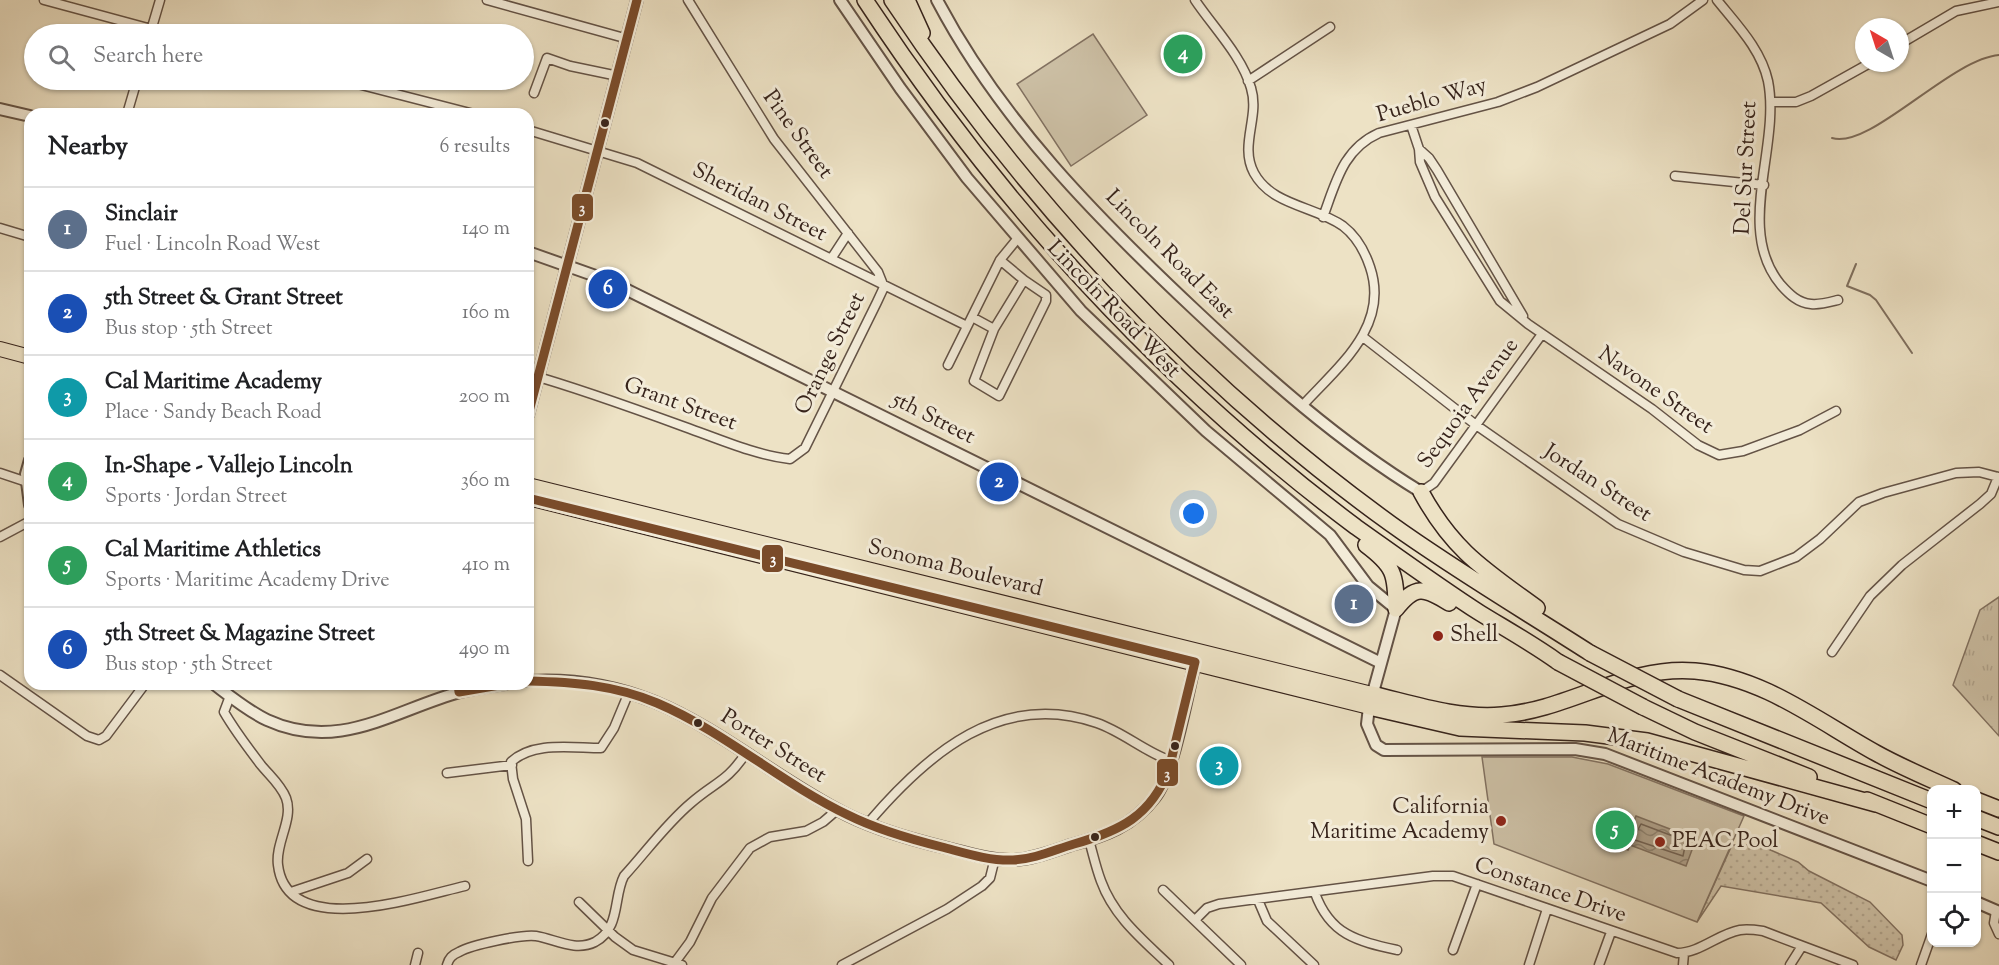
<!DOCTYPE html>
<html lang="en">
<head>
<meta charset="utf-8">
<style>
	:root { --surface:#fff; --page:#f6f6f6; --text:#202124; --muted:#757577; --line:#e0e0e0; --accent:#db2777 }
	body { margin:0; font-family:"Sorts Mill Goudy",serif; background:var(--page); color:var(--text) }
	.controls { position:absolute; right:18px; bottom:18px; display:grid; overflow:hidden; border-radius:12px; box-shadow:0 2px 4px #0004 }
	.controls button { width:54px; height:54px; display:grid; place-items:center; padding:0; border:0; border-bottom:2px solid var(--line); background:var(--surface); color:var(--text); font:30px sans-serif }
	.compass { position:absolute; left:1855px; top:18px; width:54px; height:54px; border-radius:50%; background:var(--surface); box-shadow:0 2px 4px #0004; rotate:321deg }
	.you { position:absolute; left:1194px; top:514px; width:21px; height:21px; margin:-15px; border:4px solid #fff; border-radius:50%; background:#1a73e8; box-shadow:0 0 0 9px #1a73e833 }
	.badge { display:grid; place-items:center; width:39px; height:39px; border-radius:50%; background:var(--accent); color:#fff; font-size:20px; font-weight:700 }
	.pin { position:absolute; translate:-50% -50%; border:3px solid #fff; box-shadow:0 2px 6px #0006 }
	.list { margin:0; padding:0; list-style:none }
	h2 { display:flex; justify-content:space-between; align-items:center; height:78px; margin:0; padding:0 24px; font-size:26px }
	h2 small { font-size:20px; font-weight:400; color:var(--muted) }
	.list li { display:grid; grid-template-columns:39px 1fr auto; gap:18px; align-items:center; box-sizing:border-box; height:84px; padding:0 24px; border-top:2px solid var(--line) }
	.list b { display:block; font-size:22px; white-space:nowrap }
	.list p { margin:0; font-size:20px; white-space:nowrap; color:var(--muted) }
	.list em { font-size:20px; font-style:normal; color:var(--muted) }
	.icon { flex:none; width:33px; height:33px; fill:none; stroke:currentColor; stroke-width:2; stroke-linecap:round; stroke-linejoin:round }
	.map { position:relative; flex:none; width:1999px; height:965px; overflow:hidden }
	.search { position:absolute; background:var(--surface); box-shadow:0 2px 4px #0004; left:24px; top:24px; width:510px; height:66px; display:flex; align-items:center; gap:15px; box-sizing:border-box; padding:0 21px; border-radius:33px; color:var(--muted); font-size:22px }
	.panel { position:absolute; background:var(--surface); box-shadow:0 2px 4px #0004; left:24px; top:108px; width:510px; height:582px; border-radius:18px }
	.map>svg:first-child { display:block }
</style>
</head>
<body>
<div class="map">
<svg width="1999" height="965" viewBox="0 0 1999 965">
	<defs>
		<pattern id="grass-tufts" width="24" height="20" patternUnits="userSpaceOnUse" patternTransform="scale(1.5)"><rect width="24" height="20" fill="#cec2a8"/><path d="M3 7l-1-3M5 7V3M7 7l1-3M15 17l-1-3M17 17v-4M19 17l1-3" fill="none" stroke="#b2a690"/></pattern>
		<pattern id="garden-dots" width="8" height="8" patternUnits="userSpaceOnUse" patternTransform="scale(1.5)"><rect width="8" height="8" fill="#cec2a8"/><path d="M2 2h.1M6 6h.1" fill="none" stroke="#b2a690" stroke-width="1.8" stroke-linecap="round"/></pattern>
		<pattern id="water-waves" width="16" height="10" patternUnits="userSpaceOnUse" patternTransform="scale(1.5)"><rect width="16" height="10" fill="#afa18b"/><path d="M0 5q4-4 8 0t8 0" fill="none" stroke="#8f8371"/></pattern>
	</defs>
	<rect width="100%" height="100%" fill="#ede2c5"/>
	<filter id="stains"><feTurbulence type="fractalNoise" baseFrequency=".00333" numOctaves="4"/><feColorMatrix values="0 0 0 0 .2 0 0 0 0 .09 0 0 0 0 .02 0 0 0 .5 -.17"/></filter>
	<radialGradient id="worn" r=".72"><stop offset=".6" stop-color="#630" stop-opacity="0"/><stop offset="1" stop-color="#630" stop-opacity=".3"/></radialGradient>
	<path fill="url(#grass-tufts)" stroke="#827262" stroke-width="1.5" d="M1999,597V736L1953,685L1980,610Z"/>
	<path fill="url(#garden-dots)" stroke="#827262" stroke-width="1.5" d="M1732,845H1759L1798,862L1809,871L1870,902L1902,935L1903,945L1896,960L1869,947L1821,903L1721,886L1697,922Z"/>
	<path fill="#cec2a8" stroke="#827262" stroke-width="1.5" d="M1093,34L1147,115L1071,166L1017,84Z
		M1482,757H1572L1608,764L1744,816L1697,922L1494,844Z"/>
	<path fill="url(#water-waves)" stroke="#7f6f5e" stroke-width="1.5" d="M1636,816L1696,839L1686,866L1630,845L1628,850L1623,848Z"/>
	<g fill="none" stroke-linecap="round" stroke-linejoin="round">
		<path stroke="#726253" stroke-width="1.5" d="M1641,824L1686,841L1683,856L1635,840L1634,837Z"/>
		<path stroke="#7f6f5e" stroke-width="2" d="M1832,138C1870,150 1950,59 1999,55
			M1856,264L1847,286L1870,295L1876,300L1912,353"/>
		<defs>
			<path id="minor" d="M44,0L170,34
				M487,0L628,39
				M1195,0C1213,27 1242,56 1251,88C1260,117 1239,145 1254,173C1272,206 1315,206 1343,226C1356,236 1365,252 1370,267C1390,326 1339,366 1303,405
				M1717,0C1737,25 1761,49 1768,81C1781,147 1734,229 1781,285C1789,294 1798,303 1811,304C1820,305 1830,302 1838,300
				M150,34L160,0
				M1900,44L1956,11L1999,2
				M342,80L474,114
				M1248,81L1330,27
				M534,93L547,58L570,66L618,76
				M1771,102H1796L1811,96L1870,63
				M127,114L137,80
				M1411,125L1419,149L1420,162L1435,197L1500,301L1528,324L1652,409L1698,445L1719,455L1743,451L1800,430L1836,411
				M528,130L637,163L967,326
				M1419,149L1429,158L1437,170L1523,316
				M1675,176L1764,185
				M1323,217C1336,182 1343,149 1379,133L1498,102L1537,87L1670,24L1703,0
				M0,228L30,237
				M831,259L848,233
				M1000,260L1024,280L994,329L974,381L999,396L1046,301V295L1024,280
				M972,317L994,329
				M1363,337L1476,425L1618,524L1684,552L1744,570L1760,571L1796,557L1820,539L1859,502L1883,493L1956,473L1979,472L1998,477
				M948,365L1000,260L1018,238
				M528,374C581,389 633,408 685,427C719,439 755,455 790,459L805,448L877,302L884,287L878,272L774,139L688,0
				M0,473L27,482
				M1421,492L1434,483L1542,334
				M0,537L30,521
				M1832,652L1870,596L1902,565L1980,504L1991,494L1998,477
				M0,675L87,736L99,740L106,736L145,684
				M230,696L224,712C235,731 248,748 261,765C270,776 281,785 286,798C294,819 275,843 278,865C287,942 420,896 465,886
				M447,773L512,765
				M869,822C928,753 1001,690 1097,723C1123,732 1145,752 1171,761
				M1089,840C1093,854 1096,868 1101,881C1114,917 1143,940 1169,965
				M528,861L526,819L513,779L511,762C533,741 572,748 601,748L614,728L629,692
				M1163,890L1241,965
				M291,892L348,873L367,859
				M1315,893C1330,935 1357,941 1397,950
				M1258,900L1267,921L1314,965
				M579,902L615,937L633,950L682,965
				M1996,911L1994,923L1999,934
				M1195,920L1207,908L1219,904L1433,876H1453L1677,953C1700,953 1718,934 1740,930C1747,929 1756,930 1763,931L1853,965
				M1453,950L1477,884
				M415,965L418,953
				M447,965C449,958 452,955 459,952C471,945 522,934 536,936C555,939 575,952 595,942C621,928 613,897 624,876C646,852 666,824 691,803C715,782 727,782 746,753
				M673,965L690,942L712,898L750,848L770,837L806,831L823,822L837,810
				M842,965L947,909L982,886L990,878L995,858
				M1529,965L1547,909
				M1599,965L1611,932
				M1683,965L1684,953
				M1790,965L1802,946
				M1921,965L1932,934"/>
			<path id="tertiary" d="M840,0L900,88L967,178L1081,311L1206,431L1330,535L1368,586L1396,609L1369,707L1367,724L1376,745L1384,750L1575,749L1605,754L1932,881
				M937,0C1000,120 1097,218 1195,310C1265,376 1339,442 1421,492
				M0,109L30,116
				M528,252L607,280L1381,663
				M528,415L637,0
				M30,460L26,474L30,505
				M528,681C662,673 728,750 836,809C866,826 913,840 947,848C968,853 991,861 1014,860C1033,859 1053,851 1071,845C1105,836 1133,826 1155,797C1174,773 1188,690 1196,658
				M214,684C231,697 248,711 267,720C339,753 394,710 460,692C475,688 491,686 505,684
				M1976,902L1999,912"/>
			<path id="primary" d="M0,349L30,357
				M528,485L1372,694
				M528,498L1369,707"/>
			<path id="motorway" d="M865,0C997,201 1163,383 1356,527C1397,556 1438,586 1480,613C1506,629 1533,644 1558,662
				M892,0C1025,200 1195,383 1391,524C1455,570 1523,610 1590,653
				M907,0L922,33
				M1421,492C1453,551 1485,570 1537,608
				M1366,545C1394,566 1396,574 1396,609
				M1396,609C1415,585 1424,587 1449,603
				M1372,694C1414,704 1458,719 1502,715C1569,710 1626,665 1695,671C1763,677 1818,721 1876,753C1901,767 1928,778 1954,790
				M1678,699L1932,801
				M1369,707L1460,728L1585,733L1647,741L1876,804
				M1643,707L1695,732L1809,777
				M1867,800L1932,826
				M1976,800L1999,809
				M1976,818L1999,827
				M1976,843L1999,852"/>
		</defs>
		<use href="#minor" stroke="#645346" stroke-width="11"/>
		<use href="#tertiary" stroke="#645346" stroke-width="14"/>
		<use href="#primary" stroke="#36231b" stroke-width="16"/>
		<use href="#motorway" stroke="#36231b" stroke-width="18"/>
		<use href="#minor" stroke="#f3ecd9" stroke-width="8"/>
		<use href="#tertiary" stroke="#f3ecd9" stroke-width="10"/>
		<use href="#primary" stroke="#ede2c5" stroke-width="14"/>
		<use href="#motorway" stroke="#ede2c5" stroke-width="15"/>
		<defs>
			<path id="motorway-bridge" d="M1590,653L1678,699
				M1558,662L1643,707"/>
		</defs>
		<use href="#motorway-bridge" stroke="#36231b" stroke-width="18" stroke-linecap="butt"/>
		<use href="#motorway-bridge" stroke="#ede2c5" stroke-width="15"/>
		<defs>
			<path id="bus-1" d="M528,415L637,0
				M528,498L1195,662L1169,769C1151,816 1120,831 1074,844C1054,850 1035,859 1013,860C989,861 965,853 942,847C910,839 878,830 848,815C781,783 725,732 657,703C615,685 573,682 528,681
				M458,684L459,692L505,684"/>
		</defs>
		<use href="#bus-1" stroke="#f3ecd9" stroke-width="14"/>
		<use href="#bus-1" stroke="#7a4b2a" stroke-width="9"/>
	</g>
	<g fill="#36231b" stroke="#f3ecd9" stroke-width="2">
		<circle cx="605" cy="123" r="5"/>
		<circle cx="698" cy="723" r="5"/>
		<circle cx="1175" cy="746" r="5"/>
		<circle cx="1095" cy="837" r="5"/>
	</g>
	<g fill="#8f2418" stroke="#f3ecd9" stroke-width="2">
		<circle cx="1438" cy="636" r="6"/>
		<circle cx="1501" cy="821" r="6"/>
		<circle cx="1660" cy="842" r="6"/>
	</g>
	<g text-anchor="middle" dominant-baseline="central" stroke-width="6" stroke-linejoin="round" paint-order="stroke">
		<g font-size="22" fill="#36231b" stroke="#f3ecd9">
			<text transform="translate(1432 101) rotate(-16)">Pueblo Way</text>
			<text transform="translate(797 135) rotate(54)">Pine Street</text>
			<text transform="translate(1747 168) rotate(-87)">Del Sur Street</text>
			<text transform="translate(759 203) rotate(27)">Sheridan Street</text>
			<text transform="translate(1169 255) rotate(45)">Lincoln Road East</text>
			<text transform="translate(1113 310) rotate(46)">Lincoln Road West</text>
			<text transform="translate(831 354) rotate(-64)">Orange Street</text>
			<text transform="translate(1655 391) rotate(35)">Navone Street</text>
			<text transform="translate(1469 404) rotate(-54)">Sequoia Avenue</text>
			<text transform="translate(680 405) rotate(20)">Grant Street</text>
			<text transform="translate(933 419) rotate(27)">5th Street</text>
			<text transform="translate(1597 484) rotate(33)">Jordan Street</text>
			<text transform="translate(955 569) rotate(14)">Sonoma Boulevard</text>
			<text transform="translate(773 747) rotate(32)">Porter Street</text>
			<text transform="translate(1718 778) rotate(21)">Maritime Academy Drive</text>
			<text transform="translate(1550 891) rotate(19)">Constance Drive</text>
		</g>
		<g font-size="22" fill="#36231b" stroke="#f3ecd9" text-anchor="start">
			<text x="1450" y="636">Shell</text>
			<text x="1489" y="808" text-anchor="end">California<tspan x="1489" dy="25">Maritime Academy</tspan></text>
			<text x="1672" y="842">PEAC Pool</text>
		</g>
	</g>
	<g stroke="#f3ecd9" stroke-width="2">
		<rect x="571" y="193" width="23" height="29" rx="6" fill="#7a4b2a"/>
		<rect x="761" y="544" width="23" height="29" rx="6" fill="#7a4b2a"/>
		<rect x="1156" y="758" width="23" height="29" rx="6" fill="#7a4b2a"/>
	</g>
	<g font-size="16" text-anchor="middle" font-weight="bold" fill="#fff">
		<text x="582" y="213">3</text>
		<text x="773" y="564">3</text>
		<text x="1167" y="779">3</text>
	</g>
	<rect width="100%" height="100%" filter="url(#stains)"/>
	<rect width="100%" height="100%" fill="url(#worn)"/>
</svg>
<div class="controls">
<button>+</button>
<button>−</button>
<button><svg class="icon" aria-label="locate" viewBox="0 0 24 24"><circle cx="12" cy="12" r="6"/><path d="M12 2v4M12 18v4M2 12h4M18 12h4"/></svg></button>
</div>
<svg class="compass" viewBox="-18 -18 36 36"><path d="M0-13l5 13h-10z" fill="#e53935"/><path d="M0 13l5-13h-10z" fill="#757577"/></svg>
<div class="you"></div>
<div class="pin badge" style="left:1354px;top:604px;background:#5c6f8a">1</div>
<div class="pin badge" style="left:999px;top:482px;background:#1a4fb4">2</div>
<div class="pin badge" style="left:1219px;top:766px;background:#0f9aa8">3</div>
<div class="pin badge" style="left:1183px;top:54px;background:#2e9e5b">4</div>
<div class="pin badge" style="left:1615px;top:830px;background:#2e9e5b">5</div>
<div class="pin badge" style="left:608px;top:289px;background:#1a4fb4">6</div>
<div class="search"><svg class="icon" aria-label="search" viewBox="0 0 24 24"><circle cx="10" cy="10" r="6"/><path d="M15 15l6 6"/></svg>Search here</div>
<section class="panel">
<h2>Nearby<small>6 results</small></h2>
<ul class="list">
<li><span class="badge" style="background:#5c6f8a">1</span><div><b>Sinclair</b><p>Fuel · Lincoln Road West</p></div><em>140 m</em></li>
<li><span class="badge" style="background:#1a4fb4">2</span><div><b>5th Street &amp; Grant Street</b><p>Bus stop · 5th Street</p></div><em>160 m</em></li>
<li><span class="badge" style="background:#0f9aa8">3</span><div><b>Cal Maritime Academy</b><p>Place · Sandy Beach Road</p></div><em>200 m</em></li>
<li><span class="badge" style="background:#2e9e5b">4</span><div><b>In-Shape - Vallejo Lincoln</b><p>Sports · Jordan Street</p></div><em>360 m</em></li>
<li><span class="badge" style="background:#2e9e5b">5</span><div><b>Cal Maritime Athletics</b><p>Sports · Maritime Academy Drive</p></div><em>410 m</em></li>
<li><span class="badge" style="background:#1a4fb4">6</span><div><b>5th Street &amp; Magazine Street</b><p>Bus stop · 5th Street</p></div><em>490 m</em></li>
</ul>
</section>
</div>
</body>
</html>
